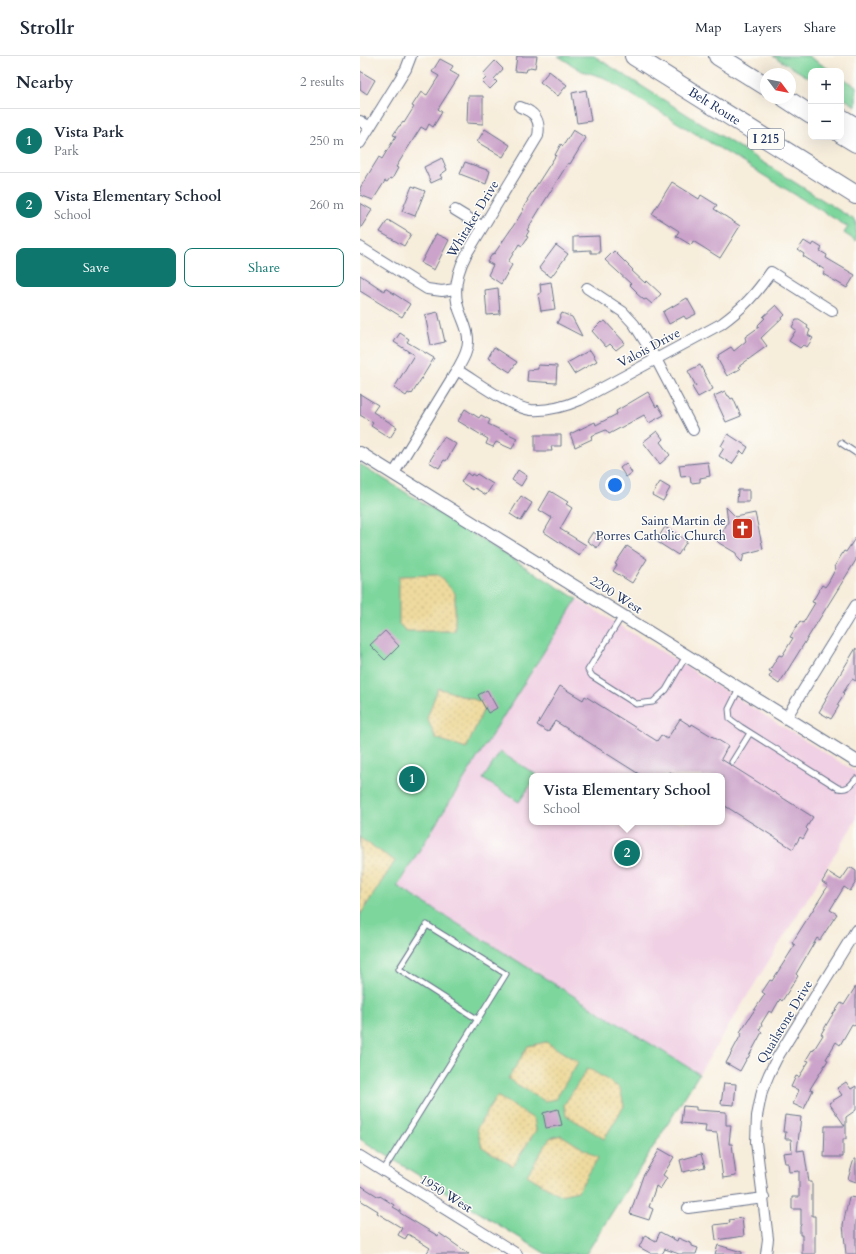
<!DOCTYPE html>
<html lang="en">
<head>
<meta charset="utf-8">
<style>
	:root { --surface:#fff; --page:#f6f6f7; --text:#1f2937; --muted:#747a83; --line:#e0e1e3; --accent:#0f766e }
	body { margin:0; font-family:Cardo,serif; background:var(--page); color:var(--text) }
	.controls { position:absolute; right:12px; top:12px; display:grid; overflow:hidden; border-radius:8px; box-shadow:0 4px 16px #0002 }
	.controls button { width:36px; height:36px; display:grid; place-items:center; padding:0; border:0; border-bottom:1px solid var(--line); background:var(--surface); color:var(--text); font:20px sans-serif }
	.compass { position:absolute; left:400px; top:12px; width:36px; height:36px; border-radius:50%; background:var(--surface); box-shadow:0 4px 16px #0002; rotate:122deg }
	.you { position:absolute; left:255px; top:429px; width:14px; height:14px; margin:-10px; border:3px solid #fff; border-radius:50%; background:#1a73e8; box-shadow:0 0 0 6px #1a73e833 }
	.badge { display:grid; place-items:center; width:26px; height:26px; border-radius:50%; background:var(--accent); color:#fff; font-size:13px; font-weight:700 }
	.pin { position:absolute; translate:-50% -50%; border:2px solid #fff; box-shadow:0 1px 4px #0006 }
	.popup { position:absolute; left:169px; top:717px; width:196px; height:52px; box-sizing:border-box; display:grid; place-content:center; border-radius:8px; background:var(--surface); filter:drop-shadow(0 1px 3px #0005); font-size:13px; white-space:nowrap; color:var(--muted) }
	.popup b { font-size:15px; color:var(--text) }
	.popup::after { content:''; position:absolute; left:50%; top:100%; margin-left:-8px; border:8px solid transparent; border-top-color:var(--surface) }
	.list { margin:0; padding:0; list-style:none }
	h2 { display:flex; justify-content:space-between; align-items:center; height:52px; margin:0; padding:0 16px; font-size:17px }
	h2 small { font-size:13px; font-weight:400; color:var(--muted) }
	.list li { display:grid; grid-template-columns:26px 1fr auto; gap:12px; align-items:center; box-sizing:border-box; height:64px; padding:0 16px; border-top:1px solid var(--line) }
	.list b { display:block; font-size:15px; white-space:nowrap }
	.list p { margin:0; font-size:13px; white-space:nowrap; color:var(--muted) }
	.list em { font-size:13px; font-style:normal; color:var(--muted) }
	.actions { display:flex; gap:8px; padding:12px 16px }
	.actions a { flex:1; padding:9px 0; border:1px solid var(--accent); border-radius:8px; text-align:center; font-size:14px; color:var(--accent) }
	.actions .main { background:var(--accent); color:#fff }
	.map { position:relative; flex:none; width:496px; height:1198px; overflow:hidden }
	header { display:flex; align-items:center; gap:24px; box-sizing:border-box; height:56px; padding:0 20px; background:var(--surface); border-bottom:1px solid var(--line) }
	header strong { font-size:19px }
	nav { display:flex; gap:22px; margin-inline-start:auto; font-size:14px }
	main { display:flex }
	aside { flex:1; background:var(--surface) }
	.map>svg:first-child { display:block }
</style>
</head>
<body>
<header>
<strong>Strollr</strong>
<nav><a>Map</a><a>Layers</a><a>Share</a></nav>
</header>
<main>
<aside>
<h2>Nearby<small>2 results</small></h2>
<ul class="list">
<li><span class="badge">1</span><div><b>Vista Park</b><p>Park</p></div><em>250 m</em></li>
<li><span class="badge">2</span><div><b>Vista Elementary School</b><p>School</p></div><em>260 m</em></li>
</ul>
<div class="actions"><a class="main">Save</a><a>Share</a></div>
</aside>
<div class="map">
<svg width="496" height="1198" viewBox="0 0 496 1198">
	<defs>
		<pattern id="sand-dots" width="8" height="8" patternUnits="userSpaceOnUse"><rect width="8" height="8" fill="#eeda9e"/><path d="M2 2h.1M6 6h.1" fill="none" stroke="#ccbb8a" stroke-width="1.8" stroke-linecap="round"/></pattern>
	</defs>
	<rect width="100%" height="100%" fill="#fdfcf7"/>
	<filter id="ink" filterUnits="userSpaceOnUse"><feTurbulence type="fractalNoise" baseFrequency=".025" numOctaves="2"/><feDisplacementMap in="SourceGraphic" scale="8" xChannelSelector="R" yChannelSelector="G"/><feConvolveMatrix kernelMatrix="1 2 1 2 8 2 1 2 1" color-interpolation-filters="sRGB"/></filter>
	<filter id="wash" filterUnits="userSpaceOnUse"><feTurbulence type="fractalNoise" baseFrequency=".012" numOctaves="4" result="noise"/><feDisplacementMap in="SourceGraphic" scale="16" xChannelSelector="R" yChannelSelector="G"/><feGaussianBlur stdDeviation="0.9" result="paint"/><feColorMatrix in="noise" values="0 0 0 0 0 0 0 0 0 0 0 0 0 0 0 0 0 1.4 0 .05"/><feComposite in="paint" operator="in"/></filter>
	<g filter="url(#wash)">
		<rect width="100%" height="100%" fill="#f7eddb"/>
		<path fill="#f0d0e4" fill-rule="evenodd" d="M217,543L496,716V764L339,1018L37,830ZM172,720H362V766H172Z"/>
		<path fill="#7dd69c" stroke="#4c827d" d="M198,0H234L496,165V185L484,177L488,171L243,21L222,15Z
			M413,0H448L472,15H451V23Z
			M481,21L496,30V50L481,41Z
			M0,408L217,543L37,830L339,1018L226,1198H186L0,1083Z
			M140,696L177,719L176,720H172V727L159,746L123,723Z"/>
		<path fill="url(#sand-dots)" stroke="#84847e" d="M78,519L95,537V575H46L39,568V520Z
			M78,632L122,646L125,650L106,693L76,682L67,662Z
			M0,782L35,805L0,859Z
			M186,986L218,1006L196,1043L185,1045L148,1023L168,990Z
			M228,1012L260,1032L264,1050L244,1083L206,1059L204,1049Z
			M137,1040L174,1063L176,1074L153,1110L122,1091L117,1072Z
			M201,1079L238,1102L218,1135L200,1139L167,1119L190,1082Z"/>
		<g id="blocks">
			<path fill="#cca4cb" d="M157,0H177L175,12L170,11L169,13H167L166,16L155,15Z
				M80,3L93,10L90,15L99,20L78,53L82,56L73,71L69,68L66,74L61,71L36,111L38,112L32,123L30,122L27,126L25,125L13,144L0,139V132L19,101L22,103L36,80L33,79L39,70H40L43,66L44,67L54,51L52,50L61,36L67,39L79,20L72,16Z
				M135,5L143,13L134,23L137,26L130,33L122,26L126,22L123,18Z
				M0,15L15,24L7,38L0,33Z
				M189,15L207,29L198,40L180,26Z
				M226,34L231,65L217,67L212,37Z
				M108,40H123V68L107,67Z
				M125,73L150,89L143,101L117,86Z
				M213,74L226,82L210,108L208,107L167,174L169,175L166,180L168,181L162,190L159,188L148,206L152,209L141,228L128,219L133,209L127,206L133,197L134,198L156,166L164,153L163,152L168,144H167L196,99H195L201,88L203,90Z
				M82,102L87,114L80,119L82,122L71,127L64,111Z
				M105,106L130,115L126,128L100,118Z
				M312,126L339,143L341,139L357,149L354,153L380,170L360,202L333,185L331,189L316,180L319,175L292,158Z
				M52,130L65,135L55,160L42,155Z
				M0,147L12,154L0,173Z
				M28,164L51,178L44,190L20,176Z
				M76,178L89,184L74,214L61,207Z
				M239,180L240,197H231V194L213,195V181Z
				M444,185L452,190L454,187L462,192L460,195L467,199L466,202L495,219L487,232L463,218L465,214L443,200L444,198L438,194Z
				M196,189L208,198L191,221L179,212Z
				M254,195L273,214L272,215L285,227L287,225L301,238L292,248L286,243L284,244L276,237L277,236L270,229L271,228L245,204Z
				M0,219L24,235L25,232L50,248L42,261L0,235Z
				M191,226L195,253L181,255L178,238L181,237L180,228Z
				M138,232L140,258L127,259L125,234Z
				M327,242L336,258L326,263L324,260L309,268L303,256Z
				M416,249L425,259L401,282L407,290L378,311L380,313L367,320L357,302L359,301L358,299L371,291L374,295L386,285L385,281L399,271L398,269L405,262L403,261Z
				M78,256L85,286L71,289L65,259Z
				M202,257L212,261L222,280L197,267Z
				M436,264H439L448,270L447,272L450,274L448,279L453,282L447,291L443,289L440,292L429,285L436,274L432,271Z
				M245,265L265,287L256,294L250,288L246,291L232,275L241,266L242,267Z
				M40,277L49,283L47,286L74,302L52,338L51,337L50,338L48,337L46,340L34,332L54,299L34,286Z
				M134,291L157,306L150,316L128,302Z
				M230,294L237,305L214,318L207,307Z
				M178,309L197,310L196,327L167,325L168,314L178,313Z
				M340,309L353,333L338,341L332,331L336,330L328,315Z
				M365,335L368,340H369L371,343L373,342L381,360L366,366L354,340Z
				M288,336L296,351L298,349L304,359L289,367L284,359L249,378L246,374L231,380L232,383L215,391L210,378L235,366L236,369L257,358L256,355Z
				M0,338L18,349L13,356L37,371L30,382L11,370L13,367L0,359Z
				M105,353L119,362L121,359L130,364L128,368L157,382L152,393L136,386L133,391L126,388L128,383L98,365Z
				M297,375L303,383L300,386L310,399L300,408L283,386Z
				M368,378L388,391L384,398L381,395L372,408L359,400L364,392L361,390Z
				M175,379H201V390H191L192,395H175Z
				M84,381L96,388L86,405L84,404L79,412L69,406L74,398L73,397Z
				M348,406L350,420L340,422V426L331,427L330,420L321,421L319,409Z
				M266,407L272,417L266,421L260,412Z
				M158,414L167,420L161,430L152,424Z
				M107,417L111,420L112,418L115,420L117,418L133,428L126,439L115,432L113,434L101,426Z
				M300,426L310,432L303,445L292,439Z
				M378,434H389V446H377Z
				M190,435L208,446L206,448L212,452L200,473L226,489L219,499L184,476L192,462L179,454Z
				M161,440L172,447L161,465L150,458Z
				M366,451L376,461L395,457L403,493L384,498L382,506L377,501L376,497L359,487L355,483L360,480L368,466Z
				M305,471L327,485L318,499L296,485Z
				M233,476L243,482L237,492L227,485Z
				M496,481V504L419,628L409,621L412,616L409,615L419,599L422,600L433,582L430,581L440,565L443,567L455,547L452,546L462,529L465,531L468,527L476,512L474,511L484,495L486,496Z
				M267,490L287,503L272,527L253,515L257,509L255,508Z
				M25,575L39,590L25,604L10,589Z
				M496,592V625L492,623L483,637L484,638L477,649L479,650L471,663L459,656L466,644L465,643Z
				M200,630L223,644L225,640L297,685L301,679L307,683L320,663L331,670L332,668L368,690L361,703L453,761L446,772L448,774L443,783L440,781L433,793L362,748V720H317L310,716L308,720H282L195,665L188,676L177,669Z
				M127,634L137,652L128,657L118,639Z
				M490,811L496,815V826L490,835L484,831L470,854L477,858L460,884L457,882L436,918L438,920L422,945L420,943L412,957L409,955L401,968L402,969L399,974L402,976L388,1002H387L380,1015L366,1007L382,977L380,976L405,938L402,936L410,924L412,925L435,889L432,887L468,830L462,826L468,816L481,824Z
				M496,930V970L492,968L480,989L476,986L466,1003L468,1004L450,1033L453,1034L444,1053L433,1048L439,1034L431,1031L436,1020L439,1021L449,1005L446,1004L452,994L453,995L463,979L461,978L471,961L481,947L484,949Z
				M486,1026L491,1033L496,1030V1054L486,1061V1083H483V1101H464L465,1070H485L469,1047L482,1039L477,1032Z
				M364,1027L376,1028L374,1049L361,1048Z
				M323,1050L336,1051V1054L366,1056V1069H371L369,1088H372L376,1120L363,1122L357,1077L345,1076L346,1069L321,1067Z
				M198,1053L202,1069L186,1072L183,1057Z
				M425,1059L441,1061L437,1095L444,1094L449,1126H452V1160H455V1198H442V1179H440V1170L441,1169V1153H432V1141H439V1115L429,1116L428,1107H425L423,1097L432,1096L431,1083H425L426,1076H423Z
				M300,1093L314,1101L303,1119L307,1122L300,1133L296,1130L289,1151L293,1153L289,1164L270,1158L283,1120Z
				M341,1098L345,1111L323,1116L320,1104Z
				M494,1103H496V1126L488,1123Z
				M0,1129L19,1141L20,1140L34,1149L33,1151L40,1155V1157L78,1180L79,1177L109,1198H66L70,1192L48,1178L45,1183L38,1179L42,1172L17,1157L18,1155L0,1144Z
				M489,1141L496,1142V1198H486L483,1169Z
				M382,1162L384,1180L356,1184L354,1169L370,1167L369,1164Z
				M300,1176L317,1185L318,1182L330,1187L332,1188V1190L338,1192L336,1198H319L305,1193L302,1198H292L279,1191L285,1179L296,1185Z
				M358,1189L382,1196V1198H355Z"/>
		</g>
	</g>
	<g filter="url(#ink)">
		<use href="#blocks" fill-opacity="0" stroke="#68728a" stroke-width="1"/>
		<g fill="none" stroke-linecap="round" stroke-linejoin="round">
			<defs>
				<path id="service" d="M481,387L496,397
					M262,560L228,614L232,620L276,648L293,646L306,634L326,600
					M379,633L369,653L370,663L381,671L478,732C488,734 491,729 496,723
					M372,706L390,677
					M23,1115L146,918L67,869L39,913L117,963"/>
				<path id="minor" d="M0,65L10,71
					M0,87L46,13L51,0
					M95,154L123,171
					M0,191L67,233L82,235L95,233
					M227,232L263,256L274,268L296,303L333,374
					M97,314C117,326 150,351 171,354C189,355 204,351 220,344L361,268C383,252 395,239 411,216L472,255
					M34,417L97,314C102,305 108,296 108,286C109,276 104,267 101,259C92,238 96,218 106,199L178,80C181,64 175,56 160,51
					M426,662L496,549
					M0,1100L157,1198
					M328,1152L404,1142
					M406,1198L408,1183L396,1086L397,1060L402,1035L409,1018L417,1002L496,874"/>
				<path id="tertiary" d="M0,397L496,705"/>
				<g id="motorway">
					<path id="s1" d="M274,0L496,139"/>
					<path d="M358,0L406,30"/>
					<path d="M425,42L451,59"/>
					<path d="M481,62L496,71"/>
					<path d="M481,78L496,87"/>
				</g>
			</defs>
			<use href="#service" stroke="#68728a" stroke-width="7"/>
			<use href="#minor" stroke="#68728a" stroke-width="12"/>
			<use href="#tertiary" stroke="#68728a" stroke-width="14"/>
			<use href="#motorway" stroke="#68728a" stroke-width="20"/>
			<use href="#service" stroke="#fff" stroke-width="5"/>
			<use href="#minor" stroke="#fff" stroke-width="10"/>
			<use href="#tertiary" stroke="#fff" stroke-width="12"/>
			<use href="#motorway" stroke="#fff" stroke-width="18"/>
		</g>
	</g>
	<defs>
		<symbol id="church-square" viewBox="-11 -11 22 22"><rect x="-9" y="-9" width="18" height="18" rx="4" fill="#c8321e" stroke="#fdfcf7"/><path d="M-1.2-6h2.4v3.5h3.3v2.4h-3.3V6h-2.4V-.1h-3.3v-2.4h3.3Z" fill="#fff"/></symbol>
	</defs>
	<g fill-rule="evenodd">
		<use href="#church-square" x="370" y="460" width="25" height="25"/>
	</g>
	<g text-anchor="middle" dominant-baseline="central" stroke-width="3" stroke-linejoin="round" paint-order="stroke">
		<rect fill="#fdfcf7" stroke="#5f6c8c" stroke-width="1" x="388" y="73" width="36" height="20" rx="3"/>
		<g font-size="12" font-weight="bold" fill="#1b2f5e">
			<text x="406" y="83">I 215</text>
		</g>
		<g font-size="13" fill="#1b2f5e" stroke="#fdfcf7">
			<text stroke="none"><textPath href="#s1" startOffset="95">Belt Route</textPath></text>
			<text transform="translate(113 163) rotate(-59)">Whitaker Drive</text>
			<text transform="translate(289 292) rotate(-28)">Valois Drive</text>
			<text transform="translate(256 539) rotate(32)">2200 West</text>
			<text transform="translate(425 966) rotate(-59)">Quailstone Drive</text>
			<text transform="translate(86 1138) rotate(32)">1950 West</text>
		</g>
		<g font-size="13" fill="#1b2f5e" stroke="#fdfcf7" text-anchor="end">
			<text x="366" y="465">Saint Martin de<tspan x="366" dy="15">Porres Catholic Church</tspan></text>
		</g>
	</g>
</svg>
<div class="controls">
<button>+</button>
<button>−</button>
</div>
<svg class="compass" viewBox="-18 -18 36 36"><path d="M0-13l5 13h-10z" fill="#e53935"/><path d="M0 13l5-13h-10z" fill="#747a83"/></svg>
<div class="you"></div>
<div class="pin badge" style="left:52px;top:723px">1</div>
<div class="pin badge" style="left:267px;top:797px">2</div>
<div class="popup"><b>Vista Elementary School</b>School</div>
</div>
</main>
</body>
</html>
